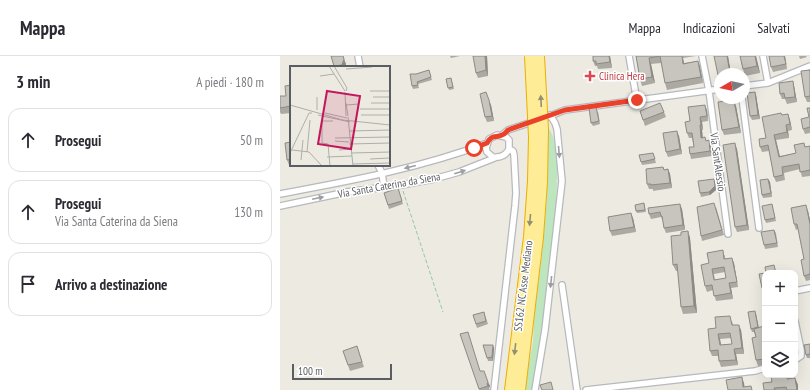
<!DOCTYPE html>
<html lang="it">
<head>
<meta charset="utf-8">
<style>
	:root { --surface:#fff; --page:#f2f2f3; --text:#2b2b33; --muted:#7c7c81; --line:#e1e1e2 }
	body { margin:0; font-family:"PT Sans Narrow",sans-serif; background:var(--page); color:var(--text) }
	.controls { position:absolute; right:12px; bottom:12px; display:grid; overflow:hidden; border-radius:8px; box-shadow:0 4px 16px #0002 }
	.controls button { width:36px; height:36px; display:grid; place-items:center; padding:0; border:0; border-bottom:1px solid var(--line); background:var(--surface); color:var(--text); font:20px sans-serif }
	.compass { position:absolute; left:434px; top:12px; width:36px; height:36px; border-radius:50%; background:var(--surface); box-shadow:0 4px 16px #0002; rotate:261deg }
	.scale { position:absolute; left:12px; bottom:10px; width:100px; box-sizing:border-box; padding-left:4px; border:2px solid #5a5d62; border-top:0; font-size:11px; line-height:14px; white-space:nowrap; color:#5a5d62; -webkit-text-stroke:3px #fff; paint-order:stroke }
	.stop { position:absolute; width:12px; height:12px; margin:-9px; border:3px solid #eb4129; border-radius:50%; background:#fff }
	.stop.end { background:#eb4129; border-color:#fff; box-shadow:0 1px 4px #0008 }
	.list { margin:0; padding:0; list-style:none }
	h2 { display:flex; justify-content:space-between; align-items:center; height:52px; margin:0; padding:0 16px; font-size:17px }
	h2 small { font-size:13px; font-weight:400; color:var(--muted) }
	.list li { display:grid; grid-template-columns:26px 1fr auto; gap:12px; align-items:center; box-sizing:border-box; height:64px; margin:0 8px 8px; padding:0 8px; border:1px solid var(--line); border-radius:12px }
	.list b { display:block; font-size:15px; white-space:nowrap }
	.list p { margin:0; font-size:13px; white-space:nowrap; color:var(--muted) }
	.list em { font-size:13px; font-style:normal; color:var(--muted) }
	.icon { flex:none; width:22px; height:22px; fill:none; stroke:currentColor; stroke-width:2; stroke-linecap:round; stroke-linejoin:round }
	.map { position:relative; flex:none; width:530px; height:334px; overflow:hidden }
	header { display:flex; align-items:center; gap:24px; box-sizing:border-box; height:56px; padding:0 20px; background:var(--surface); border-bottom:1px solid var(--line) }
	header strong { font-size:19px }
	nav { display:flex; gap:22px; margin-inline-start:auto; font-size:14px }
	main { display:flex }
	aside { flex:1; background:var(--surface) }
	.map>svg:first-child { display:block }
</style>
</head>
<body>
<header>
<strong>Mappa</strong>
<nav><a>Mappa</a><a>Indicazioni</a><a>Salvati</a></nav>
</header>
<main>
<aside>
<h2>3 min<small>A piedi · 180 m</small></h2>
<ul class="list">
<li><svg class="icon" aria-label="ahead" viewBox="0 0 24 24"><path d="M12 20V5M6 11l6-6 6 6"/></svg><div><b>Prosegui</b></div><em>50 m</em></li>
<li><svg class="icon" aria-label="ahead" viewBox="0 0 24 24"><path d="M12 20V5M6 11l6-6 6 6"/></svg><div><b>Prosegui</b><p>Via Santa Caterina da Siena</p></div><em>130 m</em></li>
<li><svg class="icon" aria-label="arrive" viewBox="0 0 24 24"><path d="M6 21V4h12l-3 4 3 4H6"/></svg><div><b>Arrivo a destinazione</b></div></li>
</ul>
</aside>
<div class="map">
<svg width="530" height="334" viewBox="0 0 530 334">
	<rect width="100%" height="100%" fill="#edebe1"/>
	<path fill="#bde5be" d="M268,72C276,80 275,96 276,106L277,107C278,139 274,172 270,204C265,248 260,291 253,334H244L247,317L253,286L254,260L262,198L267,141Z"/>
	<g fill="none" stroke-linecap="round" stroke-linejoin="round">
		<defs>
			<path id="minor" d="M78,0L80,11
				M349,0L357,45
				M422,0L429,35L448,178
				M483,0L488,27
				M464,30L488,27L530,10
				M462,42L479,172
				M267,61L285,54L440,33
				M217,79L226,81L229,84V93C226,99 221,102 213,101L207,96L206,92L209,83Z
				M222,79L228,74L255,65
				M98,109L102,117L104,131
				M0,138C70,125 141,112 207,87
				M0,150L67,136L121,129L154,123L179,116L217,101
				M282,229L297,334
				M515,235L530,232
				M515,265L521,294V300L515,304
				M214,334L235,150L236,137L234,99L233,95L229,93
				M255,334L265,274L282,125L277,73L275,67L270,59
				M306,334L475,315L485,312"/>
			<path id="trunk" d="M230,334L249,181L253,125
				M240,334L258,181L262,126"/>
		</defs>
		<use href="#minor" stroke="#b7b9be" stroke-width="8"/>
		<use href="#trunk" stroke="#eeae00" stroke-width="12"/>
		<path stroke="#96c6a6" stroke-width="1" stroke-dasharray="4 2" stroke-linecap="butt" d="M123,135L163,256"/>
		<use href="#minor" stroke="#fff" stroke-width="5.5"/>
		<use href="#trunk" stroke="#feec96" stroke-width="10"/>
		<defs>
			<path id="trunk-bridge" d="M250,0L254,81L253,125
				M259,0L263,73L262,126"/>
		</defs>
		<use href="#trunk-bridge" stroke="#eeae00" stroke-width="12" stroke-linecap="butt"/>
		<use href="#trunk-bridge" stroke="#feec96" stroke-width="10"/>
	</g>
	<path fill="#aca9a3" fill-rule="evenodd" d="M51,0L66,8L65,11H54Z
		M170,0H180L171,2Z
		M207,0L208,20L198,22L196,17Z
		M313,0H330L332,12L318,13L317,10H315L313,5Z
		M356,0H416L403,2L404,7L418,5L420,11L423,27L387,34L385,27L381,7L371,8L375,27L362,30L360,23Z
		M448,0L451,18H440V24L438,19Z
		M460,0H476L480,17L465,20L463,13Z
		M489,0H505L507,13L493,16L491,11Z
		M519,0H526L527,1L520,3Z
		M149,14L152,24L138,28L139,32L133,33L132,30L136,18Z
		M530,14V46H527L525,41Z
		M171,22L174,33L169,34L166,23Z
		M11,29V57L1,58L0,56V40H6Z
		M514,30L517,46L507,48L505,43H502L500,38Z
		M475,36L476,39L480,63L472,64L470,60Z
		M446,46L456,50L461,77L444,79L442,74Z
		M211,49L214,65L207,66L205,61Z
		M530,52V77L525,78L523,73L529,61Z
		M427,54L428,65L422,66L423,74H422L423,82L427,85L431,89L432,100L411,103L410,98L414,91L412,82H409L407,77L410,65Z
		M318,55L320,68L313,70L311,67Z
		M360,55L384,56L386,61L365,70Z
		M508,58L510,64L512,74L508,75L509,82L496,84L500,100L516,97L524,87L525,91L530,90V120L522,121L520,113L504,117L505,124L496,126L494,121L489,95L482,96L480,91L502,59Z
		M399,80L402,98L388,101L386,96Z
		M11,86V109H9L7,104Z
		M457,93L469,174L457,176L455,171Z
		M373,97L376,107L362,109L361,106Z
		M383,111L384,114L388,113L390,118L392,132L373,135V133H369L367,128Z
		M488,123L490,126L492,141L483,142L482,139Z
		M435,127L436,134L430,139L421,141L420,137Z
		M118,132L123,148L109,153L104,137Z
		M364,147L366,156L357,157L356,155Z
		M492,148L496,165L486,167L485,164Z
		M436,151L444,179L422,185L421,180Z
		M402,153L405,174L386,177L384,172L383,165L381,161L371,163L369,158Z
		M528,155L530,164V224L526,225L524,220V203L518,173L516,174L514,168Z
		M353,162L356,176L332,180L330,175Z
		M494,174L496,177L498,191L485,193L484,189Z
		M408,175L410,182L417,257L403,258L401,251L398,215H396L393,209L401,179Z
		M445,199V203L454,207L458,231L451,232L453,243L436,245L433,234L427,236L425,230L429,207ZM445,216L446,222L435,224L434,218Z
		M485,217V237H484L482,232Z
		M204,256L208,268L197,272L193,259Z
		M476,258L479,272H485V309L478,310L476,304V281L474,276H472L471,273Z
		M452,265L453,269L461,274L464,298H456L458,309L441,311L439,305L438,300H432L430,295L436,272ZM451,282L452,288L441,289L440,283Z
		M530,288V302H527L526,299Z
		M203,289L214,292L213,305H208Z
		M77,290L84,311L70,315L63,295Z
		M201,315L210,330L209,332L210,334H199Z
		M491,319H508L509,323L515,322L518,329V334H484L492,326Z"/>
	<path fill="#8c8a85" d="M63,0L66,8L65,11H63L62,9Z
		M205,0H207L208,20L206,14Z
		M329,0H330L332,12L330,6Z
		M402,0L403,2L405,14L403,8Z
		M447,0H448L451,18L450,17Z
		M475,0H476L480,17L477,10Z
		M504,0H505L507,13L506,8Z
		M369,2L371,8L375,27L372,21Z
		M418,5L420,11L423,27L421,21Z
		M513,25L514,30L517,46L515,41Z
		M475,36L476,39L480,63L478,59Z
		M209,44L211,49L214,65L212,60Z
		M454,45L456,50L461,77L459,71Z
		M425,49L427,54L428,65L427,60Z
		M508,58L510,64L512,74L510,68Z
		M420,61L422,66L423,74L421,69Z
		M420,69L422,74L423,87L421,82Z
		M506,69L508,75L509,82L507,76Z
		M397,75L399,80L402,98L400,93Z
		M494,79L496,84L501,106L499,101Z
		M429,84L431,89L432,100L430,95Z
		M455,87L457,93L469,174L467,169Z
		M388,113L390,118L392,132L390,127Z
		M434,123L435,127L436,134L430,139L429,136Z
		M488,123L490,126L492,141L491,137Z
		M400,148L402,153L405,174L403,169Z
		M526,149L528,155L530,164V168Z
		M351,157L353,162L356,176L354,171Z
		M408,175L410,182L417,257L414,250Z
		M452,202L454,207L458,231L457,226Z
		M449,227L451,232L453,243L451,237Z
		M475,255L476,258L479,275L478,271Z
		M459,269L461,274L464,298L462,292Z
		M438,278L440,283L442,295L440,289Z
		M213,289L214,292L213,305L212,301Z
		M454,293L456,298L458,309L456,304Z
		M462,321L464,327L465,334L463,331Z
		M515,322L518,329V334H517Z
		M208,326L210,330L209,332L207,328Z"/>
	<path fill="#c8c5be" stroke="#8c8a85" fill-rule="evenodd" d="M51,0H63L64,3L62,9L54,10Z
		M193,0H205L206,14L196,17Z
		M313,0H329L330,6L316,8V5H313Z
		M356,0H402L403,8L418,5L421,21L385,27L380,0L369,2L372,21L360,23Z
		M434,0H447L450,17L440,18V19H438Z
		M460,0H475L477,10L463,13Z
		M489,0H504L506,8L491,11Z
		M149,14L151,21L137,26L138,29L132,30L130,18H136Z
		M530,14V40L525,41L521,15Z
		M171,22L173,31L168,32L166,23Z
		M513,25L515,41L505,42L504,37L500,38L499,27Z
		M11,29V50L0,52V40H6L5,30Z
		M206,36L209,44L212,60L205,61L200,38Z
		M475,36L478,59L470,60L467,37Z
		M446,45V46L454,45L459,71L442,74L438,46Z
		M380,47L384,56L363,64L360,55Z
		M425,49L427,60L420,61L421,69H420L421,82L425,81L426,85L429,84L430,95L410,98L409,91H414L412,77H407L405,66L410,65L408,51Z
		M316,51L319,65L311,67L309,52Z
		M527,52H530V71L523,73L521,63L529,61Z
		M501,57L502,59L508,58L510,68L506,69L507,76L494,79L499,101L516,97L514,89L524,87L525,91L530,90V114L520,116L519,108L502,111L503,119L494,121L488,89L480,91L479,83L486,82L482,61Z
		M397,75L400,93L386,96L383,77Z
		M11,86V103L7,104L5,87Z
		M455,87L467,169L455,171L443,89Z
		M373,97L375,103L361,106L359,99Z
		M383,111L384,114L388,113L390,127L371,129V128H367L366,113Z
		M434,123L435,130L429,136L420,137L418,125Z
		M488,123L491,137L482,139L480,124Z
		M118,132L122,145L108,149L104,137Z
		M364,147L365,154L356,155L355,149Z
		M434,147L442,174L421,180L417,151Z
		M400,148L403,169L384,172L382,160H381L380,156L369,158L368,152Z
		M492,148L495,162L485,164L482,150Z
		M526,149L530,168V218L524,220L521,204L524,203L517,168H514L511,152Z
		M351,157L354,171L330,175L328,161Z
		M494,174L497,187L484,189L481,176Z
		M408,175L414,250L401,251L397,208L393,209L391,180L401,179V176Z
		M443,194L444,203L452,202L457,226L449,227L451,237L434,240L432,229L425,230L421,209L429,207L427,197ZM444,211L446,222L434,224L432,213Z
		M494,209L496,217H486L485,211Z
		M485,217V231L482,232L479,218Z
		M475,255L478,271L471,273L468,256Z
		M204,256L206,265L196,268L193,259Z
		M450,260L452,269H459L462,292L454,293L456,304L439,305L438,294L430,295L428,273L436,272L435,261ZM450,277L452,288L440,289L438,278Z
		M484,270L485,273V303L476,304L472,282L476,281L474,273Z
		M188,276L200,315H204L208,326L207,328L208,330L199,333L180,278Z
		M530,288V298L526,299L524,289Z
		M203,289H213L212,301L207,302Z
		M77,290L82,306L68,309L63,295Z
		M491,319H507V323L515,322L517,334H507L506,331L494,332L495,334H484L483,327L492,326Z
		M462,321L463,331L471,330L472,334H448L446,324Z
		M271,326L273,334H262L260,329Z"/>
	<defs><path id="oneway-solid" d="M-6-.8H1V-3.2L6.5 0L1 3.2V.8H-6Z"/></defs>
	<g fill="#938f74">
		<use href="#oneway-solid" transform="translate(261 45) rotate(-93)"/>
		<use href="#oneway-solid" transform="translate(250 164) rotate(95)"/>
		<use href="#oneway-solid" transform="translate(235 293) rotate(97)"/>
	</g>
	<g fill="#9c9ea1">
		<use href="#oneway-solid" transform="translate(279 96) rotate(85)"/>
		<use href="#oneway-solid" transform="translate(130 111) rotate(166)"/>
		<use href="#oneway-solid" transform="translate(180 116) rotate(-17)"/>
		<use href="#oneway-solid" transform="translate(38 142) rotate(-12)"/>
		<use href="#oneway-solid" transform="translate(271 226) rotate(96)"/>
	</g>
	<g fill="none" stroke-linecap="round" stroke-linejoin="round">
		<path stroke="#eb4129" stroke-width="5" d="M194,92L207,87C212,78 216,82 222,79C225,78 226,76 228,74L285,54L357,44"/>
	</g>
	<path fill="#e0444e" stroke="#fff" stroke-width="1.5" d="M308 14h4v4h4v4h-4v4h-4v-4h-4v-4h4z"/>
	<g text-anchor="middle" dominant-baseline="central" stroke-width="3" stroke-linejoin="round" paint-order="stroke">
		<g font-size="11" fill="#be3a42" stroke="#fff" text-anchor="start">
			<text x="319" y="20">Clinica Hera</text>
		</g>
		<g font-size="11" fill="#5a5d62" stroke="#fff">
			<text transform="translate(438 106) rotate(82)">Via Sant'Alessio</text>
			<text transform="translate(109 129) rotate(-10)">Via Santa Caterina da Siena</text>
			<text transform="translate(243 230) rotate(-83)">SS162 NC Asse Mediano</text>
		</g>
	</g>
	<g transform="translate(10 10)">
		<rect width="100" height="100" fill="#edebe1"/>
		<path fill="none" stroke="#aeaeaa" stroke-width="1" d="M39,0L55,25M44,0L57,22L56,25M56,3L82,1M30,10L44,8M80,25H100M55,26L56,50M83,31H100M56,37L58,50M81,37H100M0,39L53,54L100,59M56,39L69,38M70,43H100M27,44V31M35,47L57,52M28,49L60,56M71,49H100M58,51L63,100M60,65L100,64M45,72L100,71M45,75L59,76M59,78L100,77M2,84L19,86L32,100M49,84L61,83M17,86L20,54M0,87L19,47H22M61,87L100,86M37,91L62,90M80,93L100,92M11,94L13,74M63,98L100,97M40,100L38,78L32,77V55H43"/>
		<path fill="#c2185b" fill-opacity="0.15" stroke="#c2185b" stroke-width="2" d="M37,25L70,30L61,83L28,78Z"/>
		<rect width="100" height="100" fill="none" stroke="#5a5d62" stroke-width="2"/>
	</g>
</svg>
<div class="controls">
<button>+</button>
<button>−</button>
<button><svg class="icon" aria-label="layers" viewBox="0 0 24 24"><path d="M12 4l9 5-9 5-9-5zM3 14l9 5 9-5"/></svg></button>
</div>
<svg class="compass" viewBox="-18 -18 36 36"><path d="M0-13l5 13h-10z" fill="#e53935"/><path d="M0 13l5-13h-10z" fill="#7c7c81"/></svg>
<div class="scale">100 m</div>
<div class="stop" style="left:194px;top:92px"></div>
<div class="stop end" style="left:357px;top:44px"></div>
</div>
</main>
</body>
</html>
